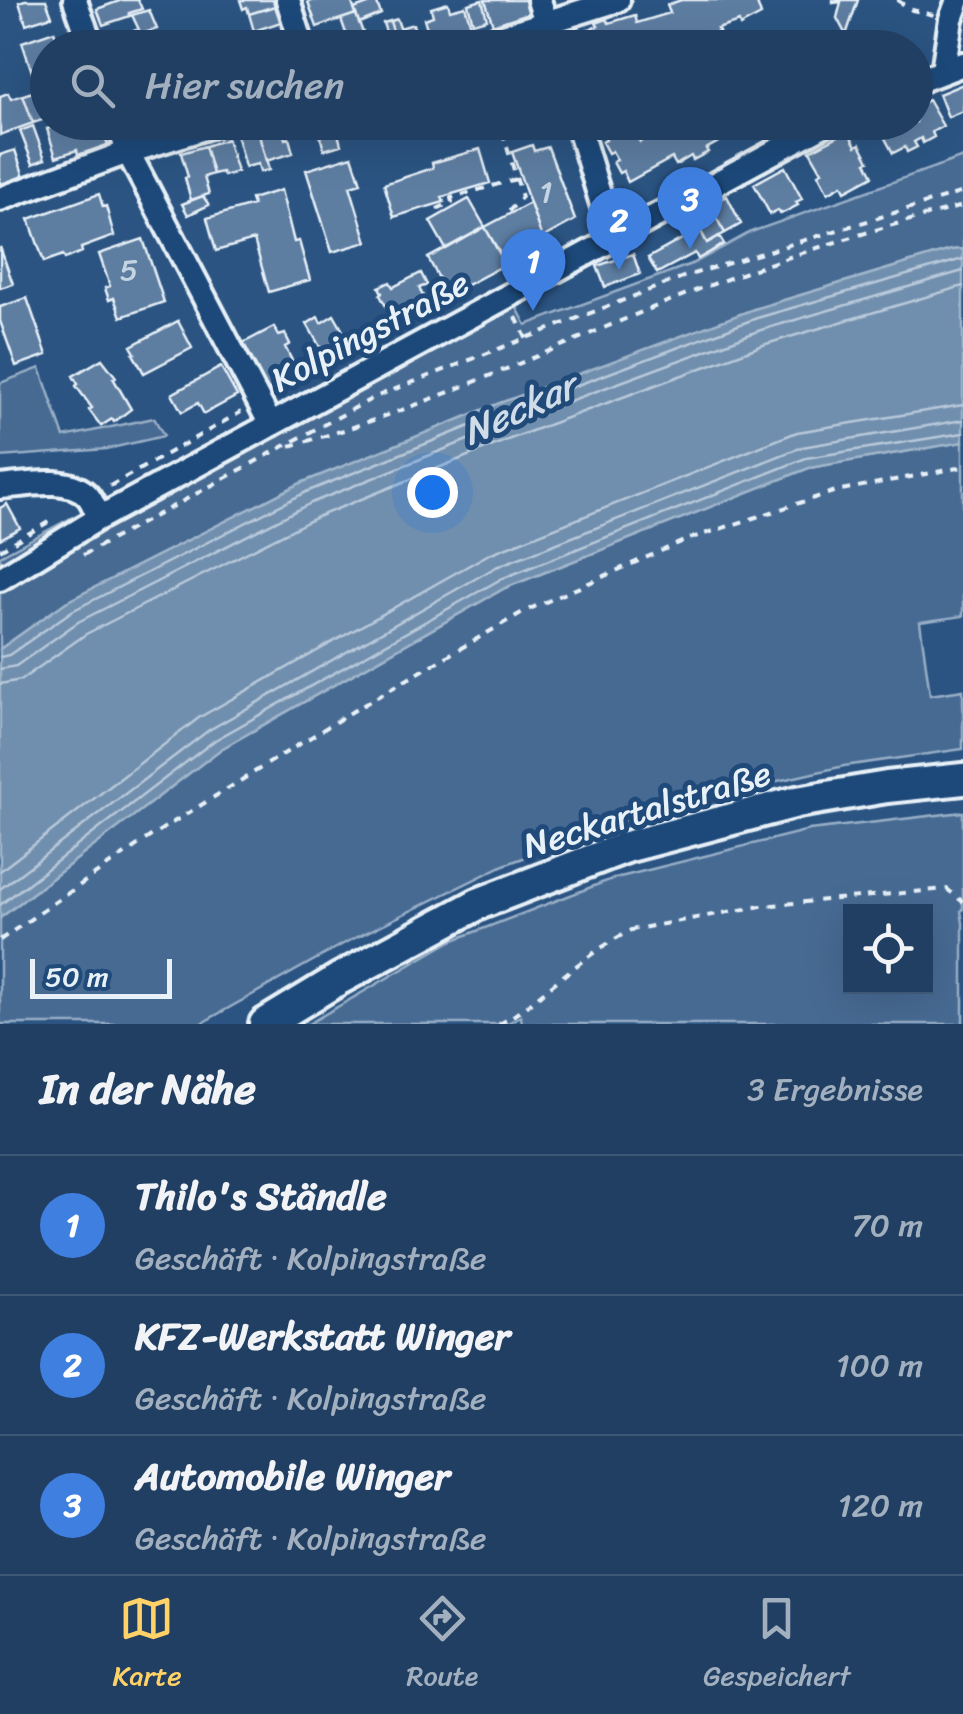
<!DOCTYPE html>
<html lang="de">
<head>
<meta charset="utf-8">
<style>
	:root { --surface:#203f62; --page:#284668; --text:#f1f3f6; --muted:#a2afbe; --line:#3d5877; --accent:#ffd166 }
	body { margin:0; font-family:Sriracha,sans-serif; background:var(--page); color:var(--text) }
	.controls { position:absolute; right:30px; bottom:30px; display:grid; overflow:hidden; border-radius:0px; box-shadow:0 10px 40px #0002 }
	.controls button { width:90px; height:90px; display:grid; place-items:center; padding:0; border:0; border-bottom:2px solid var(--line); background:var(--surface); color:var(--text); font:50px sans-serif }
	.scale { position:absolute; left:30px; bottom:25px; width:142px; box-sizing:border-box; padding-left:10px; border:5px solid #e8f1f8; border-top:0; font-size:28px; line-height:35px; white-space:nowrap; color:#e8f1f8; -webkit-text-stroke:8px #1f4a7a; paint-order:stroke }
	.you { position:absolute; left:432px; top:492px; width:35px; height:35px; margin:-25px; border:8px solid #fff; border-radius:50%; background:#1a73e8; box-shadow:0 0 0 15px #1a73e833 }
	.badge { display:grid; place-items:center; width:65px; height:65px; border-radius:50%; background:var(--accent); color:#fff; font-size:32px; font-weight:700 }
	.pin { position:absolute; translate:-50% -82px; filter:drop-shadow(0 2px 5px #0008) }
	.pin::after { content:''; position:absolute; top:52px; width:35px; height:30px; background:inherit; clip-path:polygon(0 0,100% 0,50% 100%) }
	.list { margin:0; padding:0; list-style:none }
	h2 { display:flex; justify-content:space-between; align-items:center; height:130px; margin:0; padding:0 40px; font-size:42px }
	h2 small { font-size:32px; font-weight:400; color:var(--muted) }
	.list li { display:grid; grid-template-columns:65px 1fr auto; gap:30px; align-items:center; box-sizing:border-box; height:140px; padding:0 40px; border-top:2px solid var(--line) }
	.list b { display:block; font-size:38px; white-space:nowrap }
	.list p { margin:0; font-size:32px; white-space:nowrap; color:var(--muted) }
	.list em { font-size:32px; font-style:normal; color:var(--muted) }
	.icon { flex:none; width:55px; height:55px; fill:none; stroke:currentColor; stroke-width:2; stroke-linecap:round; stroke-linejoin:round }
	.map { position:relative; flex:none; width:963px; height:1024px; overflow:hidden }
	.search { position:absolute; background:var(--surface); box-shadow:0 10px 40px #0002; left:30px; right:30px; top:30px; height:110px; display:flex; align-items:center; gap:25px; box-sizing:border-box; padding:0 35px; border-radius:55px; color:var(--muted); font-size:38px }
	.sheet { height:550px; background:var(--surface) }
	nav { display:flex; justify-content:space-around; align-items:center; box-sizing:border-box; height:140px; border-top:2px solid var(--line); background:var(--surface); font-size:28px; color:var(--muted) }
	nav a { display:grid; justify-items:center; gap:5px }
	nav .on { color:var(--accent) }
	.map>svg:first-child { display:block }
</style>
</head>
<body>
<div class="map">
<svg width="963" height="1024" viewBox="0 0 963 1024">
	<rect width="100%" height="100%" fill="#2b5482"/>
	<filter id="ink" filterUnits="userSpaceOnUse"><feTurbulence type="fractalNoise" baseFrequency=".01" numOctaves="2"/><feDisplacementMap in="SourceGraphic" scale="20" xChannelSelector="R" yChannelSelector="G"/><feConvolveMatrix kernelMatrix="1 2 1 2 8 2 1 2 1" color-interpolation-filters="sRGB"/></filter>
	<g filter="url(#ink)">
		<path fill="#476b93" stroke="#98aec6" stroke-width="2.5" fill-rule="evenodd" d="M963,157V249L951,250L754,309L301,483L66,602L0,649V556L254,420L386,354L515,304L526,325L694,263L751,232Z
			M40,368L64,437L154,418L164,436L107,449L0,457V383Z
			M963,442V616L920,622L930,695L963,690V749L844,766L663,807L504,865L345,943L200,1024H0V918L221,749L505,588L809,468Z
			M963,812V910L961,911L963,923V1024H522L521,1016L506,1024H308L451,941L612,879L809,830ZM850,912H926V986H850Z"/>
		<path fill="#708ead" stroke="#a0b6cb" stroke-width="2.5" d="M963,249V442L809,468L505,588L221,749L0,918V649L66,602L301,483L497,404L754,309L951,250Z"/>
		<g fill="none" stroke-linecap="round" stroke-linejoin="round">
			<path stroke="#b8c9da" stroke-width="2.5" d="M0,657L9,655L72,611L306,492L500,414L757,318L963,259
				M0,669L16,666L78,622L311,503L505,425L761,330L963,271
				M0,684L21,680L86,634L317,517L510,439L766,344L963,286
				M0,871L200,717L489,554L797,432L963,405
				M0,889L209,730L496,567L802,447L963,420
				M0,905L215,740L501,579L806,458L963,433"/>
		</g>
		<path fill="#5d7da1" stroke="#e8f1f8" stroke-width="2.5" d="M25,0H46L52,16L26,24L19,2Z
			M122,0H138L142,9L129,13L130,16L103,25L97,9Z
			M240,0H273L275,6L249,14L247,7L243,9Z
			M314,0H351L356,14L317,27L308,2Z
			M482,0L487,19L473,23L468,4Z
			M485,0H525L529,13L493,25Z
			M681,0H756L761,15L740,26L739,22L717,29L719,32L707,36L706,32L696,35L698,43L685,48H592L586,30L598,26L596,23L607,19L609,23L635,15L637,23L670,13L667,5Z
			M833,0H858L846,35L837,18L841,2L833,3Z
			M376,1L381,14L359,23L354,9Z
			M448,3L450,10L465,6L472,29L432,43L424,19L433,16L431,8Z
			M275,6L281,22L254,31L249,14Z
			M149,10L157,29L141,34L132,15Z
			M356,14L366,41L355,44L353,37L348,39L341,19Z
			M397,19L400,28L413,24L419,48H398L390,21Z
			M390,21L398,48H377L374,35L386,32L383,23Z
			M136,30L142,48H113L110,39Z
			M54,31L60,48H48V87L38,90L22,42Z
			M963,84V111L948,117L939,94Z
			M45,88L48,95V118L33,123L23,95Z
			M8,93L11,99L23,95L33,123L0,135V96Z
			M928,100L943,126L932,132L934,137L923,143L921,138L914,142L917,147L907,152L905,147L893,153L879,127L887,122H916V107Z
			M66,122H100L108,145L78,155L77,150L56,157L47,129Z
			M281,122L285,139L289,138L293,153L266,161L257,128Z
			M323,122H335L341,145L324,150L317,124Z
			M599,122H646L633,130L640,142L664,129L662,126L668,122H725L715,128L722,140L706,149L708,152L693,160L691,156L676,165L672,158L628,182L623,171L619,173L613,162L617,160L612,151L608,153L602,142L606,140L603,135L609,132L607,127L603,129Z
			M33,126L45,159L33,164L20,131Z
			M257,128L269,170L260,172L258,164L245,167L236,134Z
			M848,131L856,146L860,144L869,161L866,162L873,176L845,191L842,185L828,193L818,174L822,172L810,151Z
			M227,139L237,172L224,176L222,172L213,174L205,146Z
			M532,145L534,151L548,147L575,220L542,238L512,152Z
			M205,146L213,174L204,177L209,194L191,200L185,178L188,177L181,153Z
			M480,149L490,183L442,197L444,202L394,217L384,184L433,168L432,163Z
			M15,150L24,177L0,185V155Z
			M352,156L361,183L350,186L367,242L332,252L306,170Z
			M785,167L802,199L796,202L798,205L781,214L778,210L770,214L754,184Z
			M281,190L294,242L299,241L310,280L269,292L254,240L216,251L207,218L253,205L251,199Z
			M99,194L103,207L106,206L114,236L81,248L82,252L65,259L63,255L44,262L29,219Z
			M203,196L209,205L188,215L182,204Z
			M727,196L741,224L725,233L709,205Z
			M469,199L485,227L446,249L430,221Z
			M530,203L542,238L534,241L537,245L504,262L485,227Z
			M709,205L725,233L707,243L692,215Z
			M485,227L506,264L448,295L428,258Z
			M700,229L707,243L719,236L724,244L698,259L695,253L657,273L648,258Z
			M143,239L164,302L121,317L114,298L109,300L105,288L110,286L99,254Z
			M0,247L13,284L0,288Z
			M633,254L640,274L605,287L597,266Z
			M421,273L427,285L419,288L428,306L395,323L380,295L382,293L379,287L390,282L393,287Z
			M27,298L47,355L16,366L0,321V307Z
			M334,315L351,345L327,359L307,324L318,317L321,323Z
			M178,321L192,348L144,373L133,354L135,353L131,346Z
			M274,327L279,336L285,334L290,344L285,347L299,374L275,386L272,391L264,388L243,343Z
			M102,359L116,377L113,378L131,409L114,422L112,419L101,426L89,410L92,408L76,386L78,384L73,376Z
			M221,367L237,396L204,414L198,403L182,412L172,394Z
			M7,504L20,528L0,539V508Z"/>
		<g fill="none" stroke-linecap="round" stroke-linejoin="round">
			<defs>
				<path id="minor" d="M75,0L92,48
					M288,0L303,48
					M539,0L554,48
					M465,48L618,0
					M943,71L951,19L958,0
					M916,82L963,64
					M118,122L128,152L271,425
					M577,122L613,240
					M0,199L128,152L223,122
					M0,487C25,485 69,475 88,496C93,502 96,511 99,518
					M0,579L99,518L829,122"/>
				<path id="major" d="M265,1024L339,979L478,904L626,847L797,802L887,787L963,779"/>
			</defs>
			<use href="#minor" stroke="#e8f1f8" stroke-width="30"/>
			<use href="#major" stroke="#e8f1f8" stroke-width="38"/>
			<path stroke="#e8f1f8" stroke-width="4" stroke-dasharray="8 8" stroke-linecap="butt" d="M897,0L912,10L934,15
				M465,122L506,132L543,122
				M506,132L504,137L522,197L509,211
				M437,209L452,202L451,198L516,179
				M516,317L527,340
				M290,446C422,410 547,350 674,299C768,262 865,231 963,206
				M110,486L241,412
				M0,550L50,521
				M83,555L375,397L683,277L963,192
				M0,940L151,836L353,711L523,612L686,540L836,491L963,467
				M499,1024C517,1015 530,1003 545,991C572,968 601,946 631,930L761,906L947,889L963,902"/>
			<use href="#minor" stroke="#1f4a7a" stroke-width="22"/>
			<use href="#major" stroke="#1f4a7a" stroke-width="30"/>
		</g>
	</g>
	<g text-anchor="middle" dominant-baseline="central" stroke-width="10" stroke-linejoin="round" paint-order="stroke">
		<g font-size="30" fill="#c5d4e2">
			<text x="546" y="192">1</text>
			<text x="129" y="270">5</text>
		</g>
		<g font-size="35" fill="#e8f1f8" stroke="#1f4a7a">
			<text transform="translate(370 331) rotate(-28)">Kolpingstraße</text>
			<text transform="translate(647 809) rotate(-17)">Neckartalstraße</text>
		</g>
		<g font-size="38" font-style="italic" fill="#d0dde9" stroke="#1f4a7a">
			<text transform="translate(519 409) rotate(-25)">Neckar</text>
		</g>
	</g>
</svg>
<div class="controls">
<button><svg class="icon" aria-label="locate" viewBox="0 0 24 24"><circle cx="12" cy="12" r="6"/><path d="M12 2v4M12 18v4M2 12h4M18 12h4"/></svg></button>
</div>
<div class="scale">50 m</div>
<div class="you"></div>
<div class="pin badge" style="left:533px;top:311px;background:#3f7fe0">1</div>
<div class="pin badge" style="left:619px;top:270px;background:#3f7fe0">2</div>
<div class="pin badge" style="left:690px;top:249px;background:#3f7fe0">3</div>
<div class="search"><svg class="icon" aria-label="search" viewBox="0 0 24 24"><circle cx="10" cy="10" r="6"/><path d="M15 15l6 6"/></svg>Hier suchen</div>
</div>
<section class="sheet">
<h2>In der Nähe<small>3 Ergebnisse</small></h2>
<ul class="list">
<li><span class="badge" style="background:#3f7fe0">1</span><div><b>Thilo's Ständle</b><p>Geschäft · Kolpingstraße</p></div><em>70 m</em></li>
<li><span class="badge" style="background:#3f7fe0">2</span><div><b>KFZ-Werkstatt Winger</b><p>Geschäft · Kolpingstraße</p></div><em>100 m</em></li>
<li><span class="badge" style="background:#3f7fe0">3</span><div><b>Automobile Winger</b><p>Geschäft · Kolpingstraße</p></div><em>120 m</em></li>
</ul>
</section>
<nav>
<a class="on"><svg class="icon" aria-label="map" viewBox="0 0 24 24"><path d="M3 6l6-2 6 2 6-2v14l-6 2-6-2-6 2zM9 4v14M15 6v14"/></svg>Karte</a>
<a><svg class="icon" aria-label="directions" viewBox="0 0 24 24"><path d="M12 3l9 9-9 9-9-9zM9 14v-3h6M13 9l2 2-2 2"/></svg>Route</a>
<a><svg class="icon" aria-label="saved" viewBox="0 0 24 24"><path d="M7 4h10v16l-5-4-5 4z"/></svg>Gespeichert</a>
</nav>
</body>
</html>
